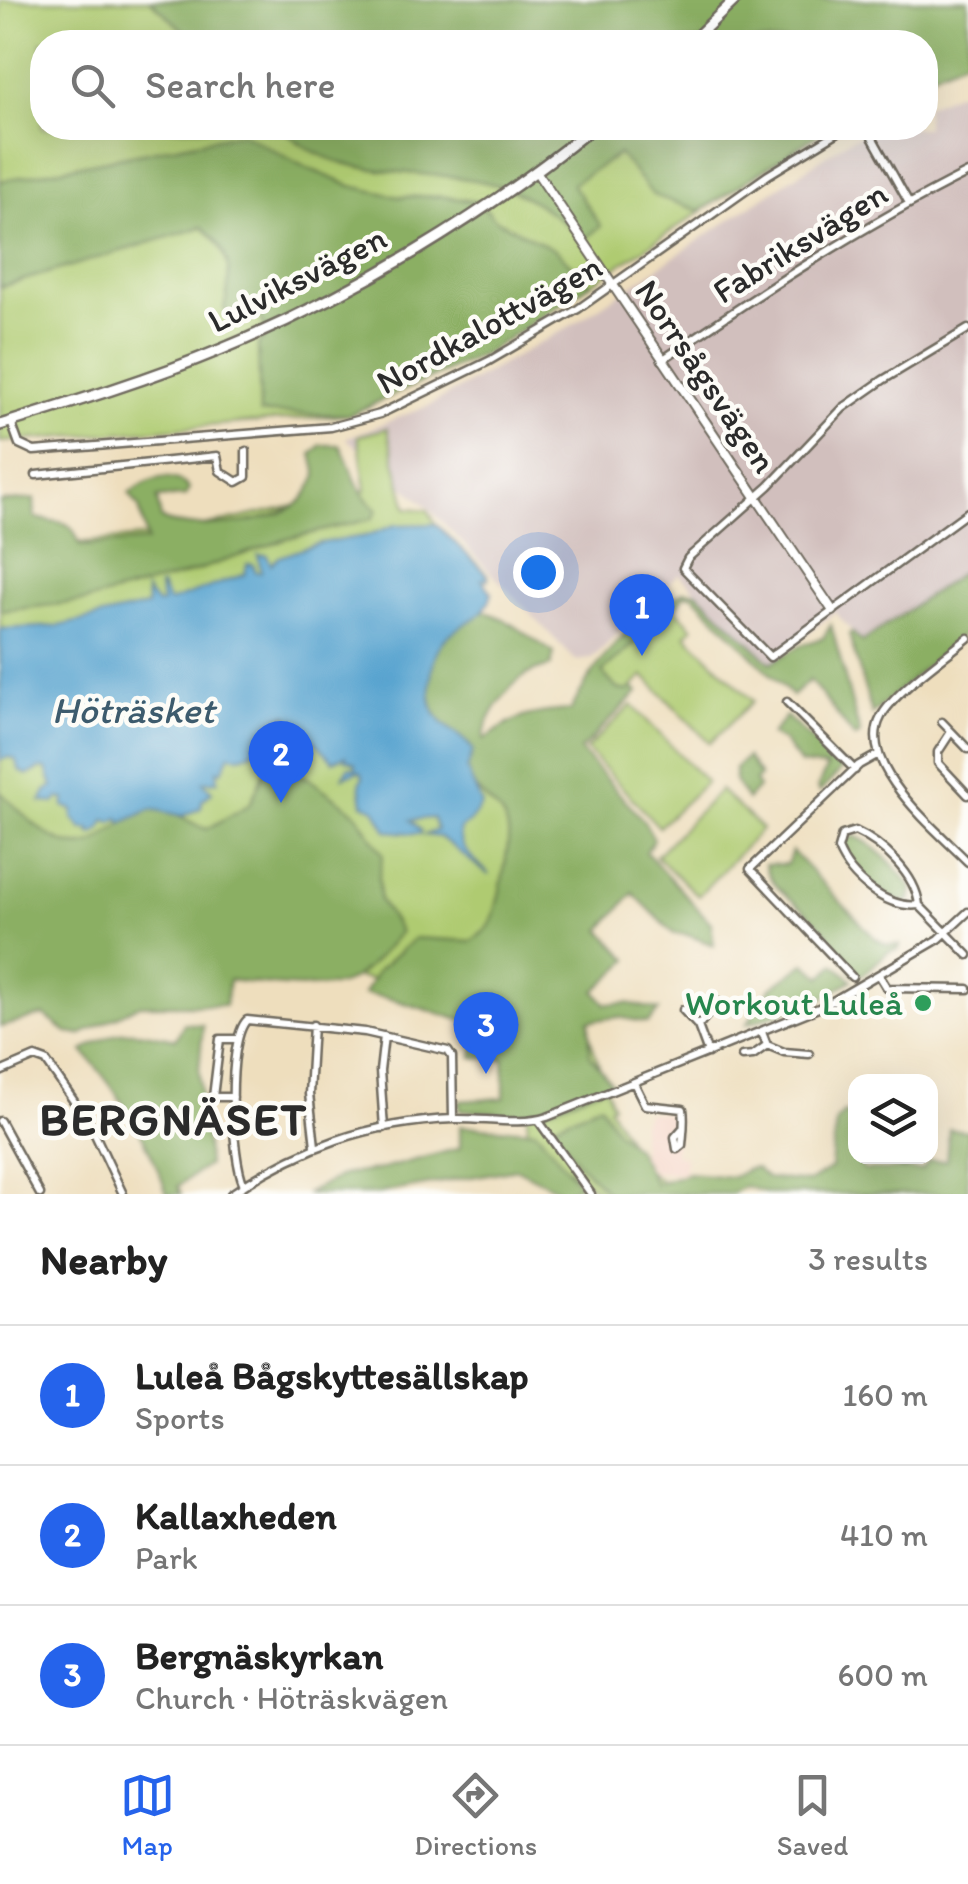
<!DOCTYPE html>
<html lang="en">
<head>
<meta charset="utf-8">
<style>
	:root { --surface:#fff; --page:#f6f6f6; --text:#222; --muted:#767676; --line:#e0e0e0; --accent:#2563eb }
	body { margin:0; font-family:Itim,sans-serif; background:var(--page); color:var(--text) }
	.controls { position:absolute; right:30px; bottom:30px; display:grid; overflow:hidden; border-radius:20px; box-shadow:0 10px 40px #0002 }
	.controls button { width:90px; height:90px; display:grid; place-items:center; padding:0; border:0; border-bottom:2px solid var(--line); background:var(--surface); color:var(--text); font:50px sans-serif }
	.you { position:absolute; left:538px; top:572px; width:35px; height:35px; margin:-25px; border:8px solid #fff; border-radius:50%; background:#1a73e8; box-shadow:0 0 0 15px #1a73e833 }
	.badge { display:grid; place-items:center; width:65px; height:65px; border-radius:50%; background:var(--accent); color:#fff; font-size:32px; font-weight:700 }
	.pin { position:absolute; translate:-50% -82px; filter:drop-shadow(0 2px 5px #0008) }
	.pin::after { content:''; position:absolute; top:52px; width:35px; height:30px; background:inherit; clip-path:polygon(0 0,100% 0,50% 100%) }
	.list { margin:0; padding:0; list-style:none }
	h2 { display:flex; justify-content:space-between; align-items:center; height:130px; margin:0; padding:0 40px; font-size:42px }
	h2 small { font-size:32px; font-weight:400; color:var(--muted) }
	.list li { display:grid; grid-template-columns:65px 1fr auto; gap:30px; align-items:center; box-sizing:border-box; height:140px; padding:0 40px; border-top:2px solid var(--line) }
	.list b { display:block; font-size:38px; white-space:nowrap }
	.list p { margin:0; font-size:32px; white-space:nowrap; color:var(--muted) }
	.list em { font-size:32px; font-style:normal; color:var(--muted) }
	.icon { flex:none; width:55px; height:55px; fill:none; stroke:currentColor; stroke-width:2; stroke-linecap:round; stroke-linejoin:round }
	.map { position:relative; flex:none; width:968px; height:1194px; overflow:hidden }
	.search { position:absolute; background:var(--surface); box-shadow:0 10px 40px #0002; left:30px; right:30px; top:30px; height:110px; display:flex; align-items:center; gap:25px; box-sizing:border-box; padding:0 35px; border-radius:40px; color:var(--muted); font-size:38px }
	.sheet { height:550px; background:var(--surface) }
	nav { display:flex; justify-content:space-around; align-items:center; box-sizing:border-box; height:140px; border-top:2px solid var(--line); background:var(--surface); font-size:28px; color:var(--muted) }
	nav a { display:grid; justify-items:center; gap:5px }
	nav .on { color:var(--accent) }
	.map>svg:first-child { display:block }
</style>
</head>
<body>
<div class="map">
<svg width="968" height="1194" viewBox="0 0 968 1194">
	<rect width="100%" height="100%" fill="#fdfcf7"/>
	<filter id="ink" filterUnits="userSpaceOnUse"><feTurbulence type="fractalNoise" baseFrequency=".01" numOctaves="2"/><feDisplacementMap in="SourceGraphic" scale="20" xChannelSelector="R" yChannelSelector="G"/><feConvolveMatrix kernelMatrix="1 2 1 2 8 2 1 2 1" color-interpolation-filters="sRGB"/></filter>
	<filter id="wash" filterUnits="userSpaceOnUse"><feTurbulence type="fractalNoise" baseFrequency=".0048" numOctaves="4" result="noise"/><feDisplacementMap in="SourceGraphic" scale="40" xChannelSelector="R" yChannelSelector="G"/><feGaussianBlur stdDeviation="2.25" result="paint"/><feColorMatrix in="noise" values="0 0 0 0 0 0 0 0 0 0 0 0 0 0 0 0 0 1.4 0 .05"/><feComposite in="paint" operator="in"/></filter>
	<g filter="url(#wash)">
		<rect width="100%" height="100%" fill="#eedebd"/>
		<path fill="#f5d2c3" d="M648,1112L678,1115L675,1155L685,1156L684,1173L652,1172L642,1156L641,1136L642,1122Z"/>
		<path fill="#d1bfbd" d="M958,92L968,93V568L861,642L835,612L771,663L679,574L592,659L576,661L427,506L346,438L430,405L572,325L849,140L878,128H926V106Z"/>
		<path fill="#afcb71" stroke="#6d7b4e" stroke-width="2.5" d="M0,0H968V58L926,77V42H42V128H828L486,353L349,415L0,442Z
			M387,428L407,508L428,510L436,524L411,526L425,746L565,758L573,985L612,1105L609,1107L644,1168L674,1191L631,1181L602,1194L529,1140L517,1001L258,963L0,997V550L163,535L366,490L358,436Z
			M675,608L693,628L686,635L753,701L710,743L644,676L628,691L617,689L602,672Z
			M632,705L706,782L659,827L586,749Z
			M720,790L762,829L698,896L656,856Z"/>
		<path fill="#8baf63" stroke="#5b6d47" stroke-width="2.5" d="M150,0H968V58L926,77V42H196Z
			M282,128H828L700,211L653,195L619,154L572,184L601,226L585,239C557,217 528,193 493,184C422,165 337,185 282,128Z
			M242,133L305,167L351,186L400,197L440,196L479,202L495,219L557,251L591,284L486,353L349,415L260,413L258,344L268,334L255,306H242L230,320L224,308C233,274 231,251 202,227L0,287V181Z
			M321,445H340C353,469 355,491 377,510L372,519L287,539L181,576L86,601L0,611V502L34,499L35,517C61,527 70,513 80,546L147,541L139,507L129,493C149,479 170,469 189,488L186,496L157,498L161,519C190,533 275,524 300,502C308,495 312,485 317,476L312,454Z
			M968,568V630L872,714L849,634L852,632L862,642Z
			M684,591L697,592L771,663L801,645L823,638L831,625L860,734L855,738L810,680L792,696L693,595H684L678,605L602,672L617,689L628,691L633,687L638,692L580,750L644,821L654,839L646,852L711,923L714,945L685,934H674L633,893L601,930L629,960L595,991L606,1004L627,1003L659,1010L648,1023L618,1017L589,1021L590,1055L612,1084L542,1111L516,1114L460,1110L459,1101L504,1098V1059L473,1057L477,1025L388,998L364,994L377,971L415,938L471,941C477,937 485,932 489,926C497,914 510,845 508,831C504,798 451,793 473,750C465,736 448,732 439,719C431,707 430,694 430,681C433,639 451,632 484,611L504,619L554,653L551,666C543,668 535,670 528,674C509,684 484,719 484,740C515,716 532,712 571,710C590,671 621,631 658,606C668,599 676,598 684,591Z
			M786,716L842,769L820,792L817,788L827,767L800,764L783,741L771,735Z
			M747,757L760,776L755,781L758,788L747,800L735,781V768Z
			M269,761L308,778L356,813L383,854L379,876L380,900L400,932C385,949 363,978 341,984C312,991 259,984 229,980L225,1005H140L80,1035L67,1033L44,1015L0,1027V792C26,815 65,865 103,837C116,827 133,813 150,810C170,805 189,824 207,829L250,804Z
			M854,836C877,845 897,868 912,888L910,901C885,906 859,871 844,854L841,849L844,840Z
			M792,851L875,938L887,945H900L899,949L888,952L863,975L853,973C841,951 827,931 808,914C792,899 770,887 765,865L787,864Z
			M805,963L822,977L834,964L852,980L818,1001L747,1024L771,988Z
			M184,1023L203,1025L199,1071L208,1165L178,1186L181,1194H167C150,1142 119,1092 83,1051C123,1025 130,1030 176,1039Z
			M600,1104L617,1132L636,1148L655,1184L688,1173L733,1177L748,1169L756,1168L767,1178L809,1182L831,1168L836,1121L844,1113L855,1117L853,1156L864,1170H922L929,1161L946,1160L949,1129L968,1131V1194H769L745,1186L731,1194H609L580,1165L551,1126Z
			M460,1126L536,1130L580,1185L565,1193L517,1169L374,1194H305L342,1175L382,1169L460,1148Z"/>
		<path fill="#57a3cf" stroke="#41677d" stroke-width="2.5" d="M436,524L488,575V579H482L492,593C483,633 434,616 431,679C430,690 430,701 434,711C442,729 463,734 473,750L467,770L482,805L469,823L460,829C456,850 478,860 489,875L440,837L425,835L437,830L433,818L411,820L421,831L420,834L387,831L375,809L363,804L360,784L363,776L360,771L343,777L349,767L356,769L355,763L345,759L346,756L333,761L309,735L299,738L287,715L279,719V730L286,732L287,739L282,740L279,732L272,735L268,731L261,734L264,738L256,743L257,749C250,754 236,759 230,754L222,771L217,770L218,781L203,782L212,792L202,801L201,808L183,816L152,809L122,823L119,818L112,822L105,820L101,829L93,834L89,832L90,829H82L73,818V810L64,806L65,799L59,798L55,803L41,802L46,791L53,786L47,769L41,768L28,775L20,771L15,759L9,757L0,760V629L58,626L147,606L146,591L157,604L162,603L159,587L161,586L169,602L245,574L247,564H253L256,572H261L258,555H267L271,564L279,557L320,543L366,536L395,525Z"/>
	</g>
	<g filter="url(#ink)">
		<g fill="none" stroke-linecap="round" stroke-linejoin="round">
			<defs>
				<path id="minor" d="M867,128L909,203
					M968,329L883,380L843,408L769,486L688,558L683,568L770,657L968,512
					M662,360C761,292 860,227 968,173
					M11,422L19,444L34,451L331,427L380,414L489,361L578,309L768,175L845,128
					M36,475L217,456L220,471L237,482L246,477V451
					M968,638C945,657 893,693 881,717C855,765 938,831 968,862
					M787,702L855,770
					M942,722L968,749
					M951,732L938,752V763L968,795
					M919,905C916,875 882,843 855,831L842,835L838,849C850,878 886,909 919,905L968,955
					M879,975L887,988L968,989
					M852,977L750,869L859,765L877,755
					M683,1010L698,1026L708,1053
					M313,1025L309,1094L315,1146
					M698,1026L718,1002
					M762,1032L767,1045L784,1052L809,1054
					M742,1056L753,1055L767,1045
					M0,1072L35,1057L46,1061L91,1126L123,1194
					M634,1083L645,1105L683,1109C685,1121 683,1133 682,1145L677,1149L675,1137L683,1128
					M233,1097H213L220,1039H238
					M538,1120L591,1194
					M0,1121L40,1194
					M384,1128L380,1071L384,1036
					M244,1185C231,1159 226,1040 247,1020L365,1032L448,1051L452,1057L453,1119
					M231,1194C300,1147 370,1122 454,1119C484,1118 519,1126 547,1117L826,1005L939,939L968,912"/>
				<path id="tertiary" d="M536,171L833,611"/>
				<path id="secondary" d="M691,42L735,0
					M0,425C75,402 150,379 222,349C353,295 482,217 592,128"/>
			</defs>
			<use href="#minor" stroke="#6f6a5e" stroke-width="11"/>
			<use href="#tertiary" stroke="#6f6a5e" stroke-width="12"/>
			<use href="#secondary" stroke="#6f6a5e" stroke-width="14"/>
			<use href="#minor" stroke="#fff" stroke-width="6"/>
			<use href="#tertiary" stroke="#fff" stroke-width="8"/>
			<use href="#secondary" stroke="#fff" stroke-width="9"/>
		</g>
	</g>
	<circle fill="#2e9e5b" stroke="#fdfcf7" stroke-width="4" cx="923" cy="1003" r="10"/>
	<g text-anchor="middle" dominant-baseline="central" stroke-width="9" stroke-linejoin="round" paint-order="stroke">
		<g font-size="35" fill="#2b2b2b" stroke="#fdfcf7">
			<text transform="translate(800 242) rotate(-32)">Fabriksvägen</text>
			<text transform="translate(297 279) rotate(-27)">Lulviksvägen</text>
			<text transform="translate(489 324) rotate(-29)">Nordkalottvägen</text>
			<text transform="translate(706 376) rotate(56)">Norrsågsvägen</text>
		</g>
		<g font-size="35" fill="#27864d" stroke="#fdfcf7" text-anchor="end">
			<text x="903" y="1003">Workout Luleå</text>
		</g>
		<g font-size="38" font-style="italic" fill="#3d5b6d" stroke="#fdfcf7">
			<text x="133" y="710">Höträsket</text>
		</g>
		<g font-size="45" font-weight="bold" letter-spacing="2.5" fill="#2b2b2b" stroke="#fdfcf7">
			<text x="174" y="1119">BERGNÄSET</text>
		</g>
	</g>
</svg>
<div class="controls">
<button><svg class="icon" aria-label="layers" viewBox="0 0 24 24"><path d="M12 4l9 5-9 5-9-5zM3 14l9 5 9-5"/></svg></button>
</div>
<div class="you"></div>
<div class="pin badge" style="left:642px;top:656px">1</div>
<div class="pin badge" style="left:281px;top:803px">2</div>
<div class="pin badge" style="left:486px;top:1074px">3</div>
<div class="search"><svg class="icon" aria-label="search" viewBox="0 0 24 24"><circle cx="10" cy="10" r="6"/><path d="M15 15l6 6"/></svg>Search here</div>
</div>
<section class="sheet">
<h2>Nearby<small>3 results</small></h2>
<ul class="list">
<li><span class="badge">1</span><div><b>Luleå Bågskyttesällskap</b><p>Sports</p></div><em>160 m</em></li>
<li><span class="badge">2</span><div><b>Kallaxheden</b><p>Park</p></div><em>410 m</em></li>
<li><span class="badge">3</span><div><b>Bergnäskyrkan</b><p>Church · Höträskvägen</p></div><em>600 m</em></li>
</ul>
</section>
<nav>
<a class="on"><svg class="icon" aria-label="map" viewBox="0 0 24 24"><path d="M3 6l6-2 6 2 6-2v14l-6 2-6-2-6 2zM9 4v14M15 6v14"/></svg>Map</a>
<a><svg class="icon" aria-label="directions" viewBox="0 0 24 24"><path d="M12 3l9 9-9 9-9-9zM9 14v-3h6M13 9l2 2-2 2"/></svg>Directions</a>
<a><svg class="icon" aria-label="saved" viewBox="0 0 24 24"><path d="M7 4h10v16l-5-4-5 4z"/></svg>Saved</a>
</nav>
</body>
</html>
